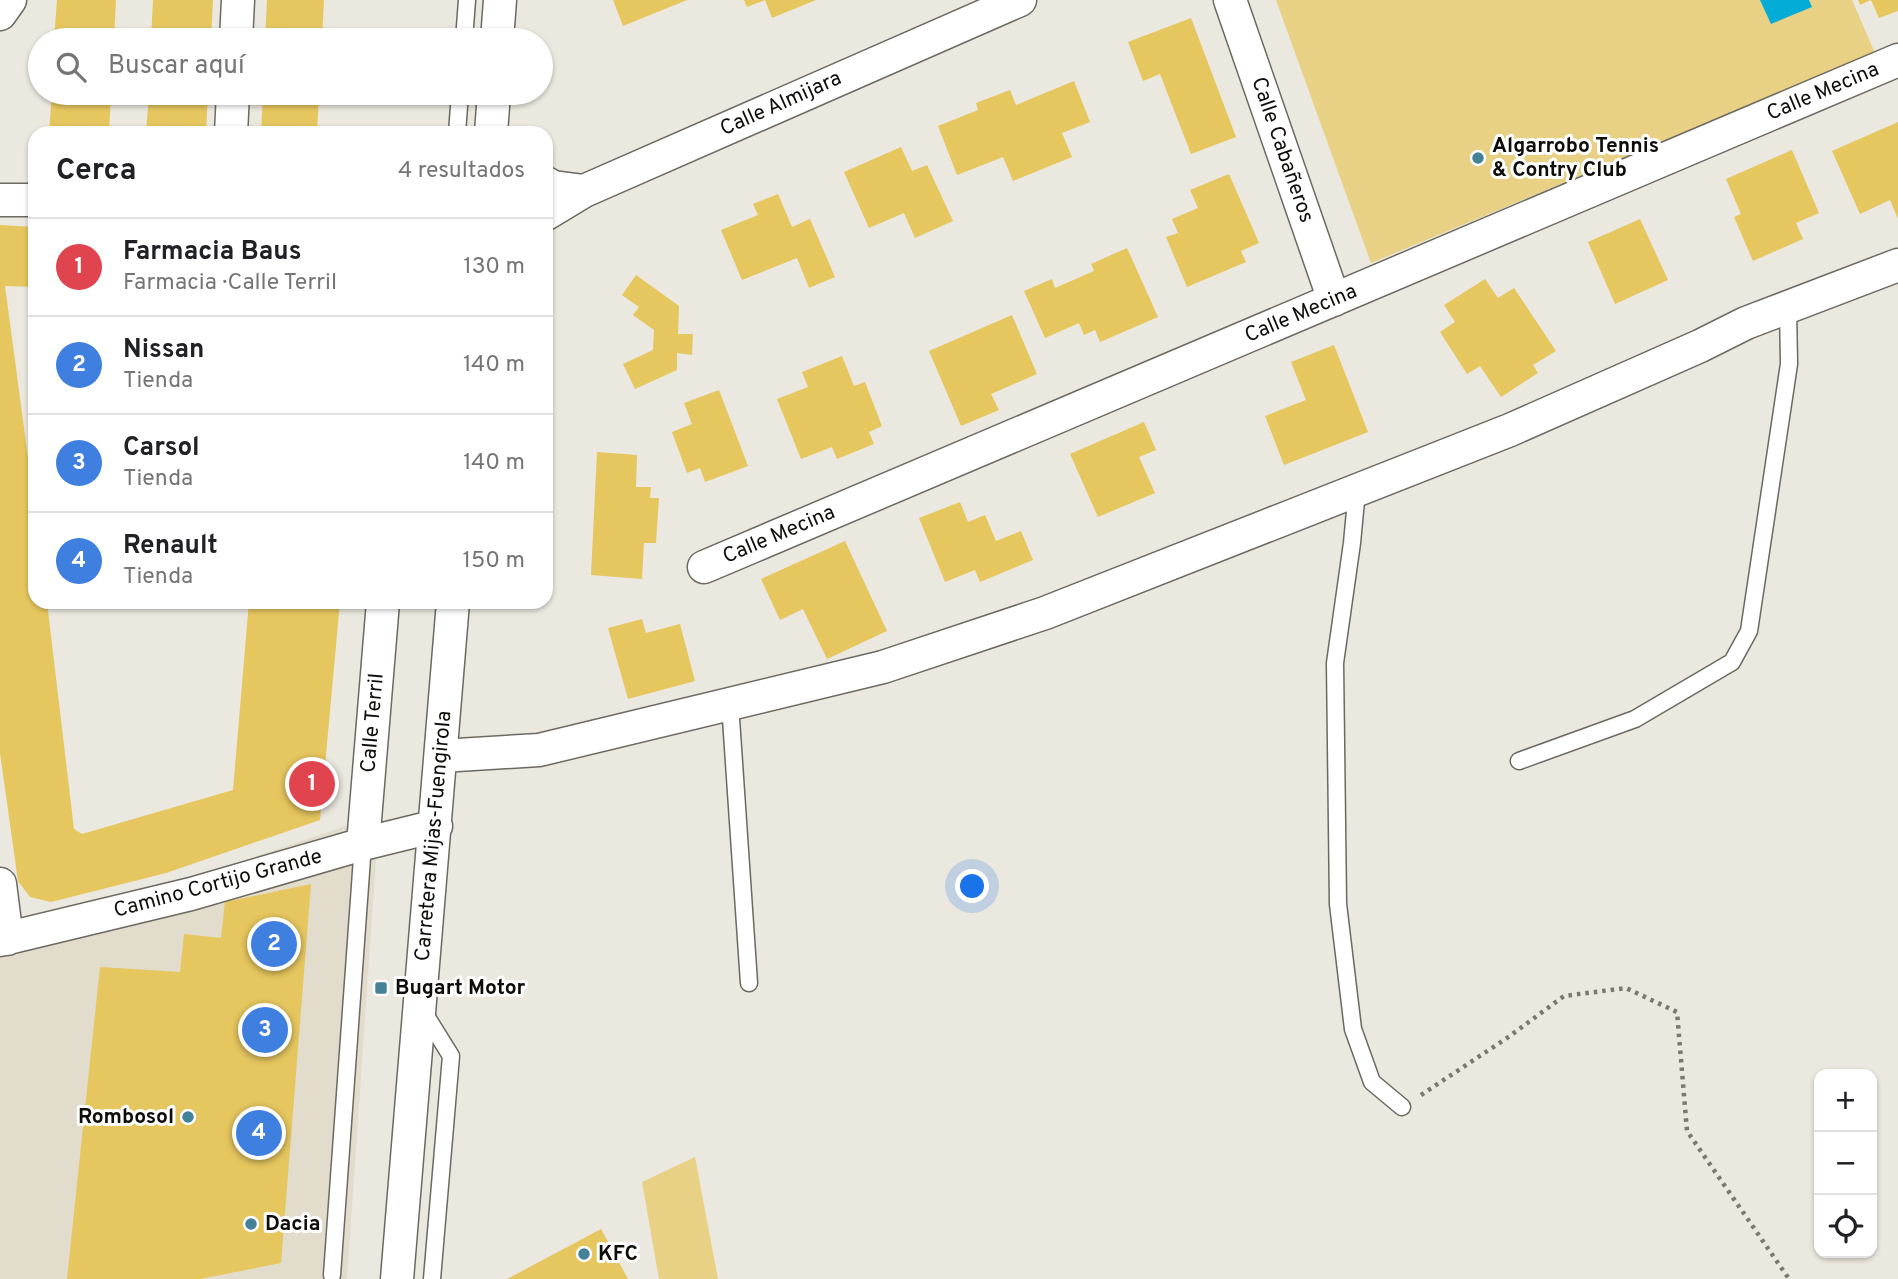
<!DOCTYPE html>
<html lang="es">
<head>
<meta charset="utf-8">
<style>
	:root { --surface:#fff; --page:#f6f6f6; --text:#202124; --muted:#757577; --line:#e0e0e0; --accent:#448298 }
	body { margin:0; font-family:Overpass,sans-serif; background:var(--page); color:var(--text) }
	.controls { position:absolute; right:21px; bottom:21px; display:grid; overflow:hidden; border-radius:14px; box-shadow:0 2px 5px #0004 }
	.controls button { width:63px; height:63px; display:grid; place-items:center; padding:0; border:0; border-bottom:2px solid var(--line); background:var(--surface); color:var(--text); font:35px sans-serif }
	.you { position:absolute; left:973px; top:887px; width:24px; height:24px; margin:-18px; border:5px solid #fff; border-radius:50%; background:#1a73e8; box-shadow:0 0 0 10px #1a73e833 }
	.badge { display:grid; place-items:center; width:46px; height:46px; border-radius:50%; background:var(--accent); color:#fff; font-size:23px; font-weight:700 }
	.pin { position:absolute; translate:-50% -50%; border:4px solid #fff; box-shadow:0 2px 7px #0006 }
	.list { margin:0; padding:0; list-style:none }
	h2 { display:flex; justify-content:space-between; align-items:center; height:91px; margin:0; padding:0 28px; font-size:30px }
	h2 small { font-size:23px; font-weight:400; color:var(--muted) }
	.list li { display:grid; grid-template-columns:46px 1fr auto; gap:21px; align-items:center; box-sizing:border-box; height:98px; padding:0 28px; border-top:2px solid var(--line) }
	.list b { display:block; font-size:26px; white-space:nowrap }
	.list p { margin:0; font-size:23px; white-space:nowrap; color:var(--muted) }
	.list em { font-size:23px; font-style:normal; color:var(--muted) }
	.icon { flex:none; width:38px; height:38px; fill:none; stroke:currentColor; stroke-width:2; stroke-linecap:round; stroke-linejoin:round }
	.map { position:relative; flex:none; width:1898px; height:1279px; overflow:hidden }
	.search { position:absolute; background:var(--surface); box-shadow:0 2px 5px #0004; left:28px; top:28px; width:525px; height:77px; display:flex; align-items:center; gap:18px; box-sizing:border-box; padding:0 24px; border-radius:38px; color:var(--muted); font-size:26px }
	.panel { position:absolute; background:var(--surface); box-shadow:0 2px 5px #0004; left:28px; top:126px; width:525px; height:483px; border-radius:21px }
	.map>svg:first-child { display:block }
</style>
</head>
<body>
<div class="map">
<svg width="1898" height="1279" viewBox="0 0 1898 1279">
	<rect width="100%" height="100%" fill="#ebe8df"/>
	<path fill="#e1dccb" d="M379,815L347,1279H0V923L176,883Z"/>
	<path fill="#e8d085" d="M1276,0H1852L1875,53L1371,263Z
		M695,1157L718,1279H659L642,1182Z"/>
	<path fill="#02acd6" d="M1760,0H1809L1812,7L1771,24Z"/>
	<path fill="#e6c65e" d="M57,0H116L114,40H54Z
		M153,0H213L211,40H151Z
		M267,0H324L322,40H265Z
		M613,0H687L623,26Z
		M744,0H816L772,18L765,0L747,7Z
		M1858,0H1898V11L1879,18L1871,0L1860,5Z
		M1191,18L1236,137L1191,154L1160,74L1143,81L1128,42Z
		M1074,81L1090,122L1062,133L1072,157L1013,181L1003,157L957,175L938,126L978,110L976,103L1010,90L1016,105Z
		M52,93H111L109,133H49Z
		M149,93H208L206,133H146Z
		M263,93H319L317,133H261Z
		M1898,122V219L1890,200L1860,214L1832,151Z
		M901,147L912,171L927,165L953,221L915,238L904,213L869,228L844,172Z
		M1792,150L1819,213L1796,223L1803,239L1753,261L1734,217L1741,214L1726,179Z
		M1229,174L1259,243L1241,251L1246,262L1187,287L1166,237L1178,233L1172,219L1198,208L1190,190Z
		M778,194L792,227L810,219L835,277L809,288L797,258L742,280L721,230L758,215L753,204Z
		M1640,219L1668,280L1615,304L1588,242Z
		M0,225L35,227V287L5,286L35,510V602H47L74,829L82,834L233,790L249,602H340L320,820L166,873L51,902L30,897L18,881L0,753Z
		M1127,248L1158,317L1100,342L1095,330L1084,335L1079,323L1045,338L1024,291L1052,279L1055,288L1094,271L1091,264Z
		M636,275L679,306L678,334H693L692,355L677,353V370L635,389L623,364L653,350L654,330L633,315L639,307L622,295Z
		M1485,279L1498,298L1514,288L1556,351L1533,365L1538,373L1501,397L1480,366L1467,374L1440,332L1455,322L1444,305Z
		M1012,315L1037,374L991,394L999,410L961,426L929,351Z
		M1334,345L1368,432L1284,465L1265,416L1306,400L1291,362Z
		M842,356L854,386L865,382L882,426L869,432L874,444L837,459L832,447L801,459L777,399L808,387L802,372Z
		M719,390L748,466L705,482L700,468L687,473L672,432L692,424L684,403Z
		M1144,422L1156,450L1139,457L1155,493L1098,517L1070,454Z
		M597,452L637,455L636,487H651L650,498H659L656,543H644L642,579L591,575Z
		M960,502L968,522L985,515L996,541L1021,531L1033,560L980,582L975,570L945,582L919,518Z
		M845,541L887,631L827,659L803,609L780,620L761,579Z
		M642,619L646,633L680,624L695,681L628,699L608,628Z
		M311,884L281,1263L200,1279H67L100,967L180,972L184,934L221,938L225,902Z
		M601,1229L628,1279H507Z"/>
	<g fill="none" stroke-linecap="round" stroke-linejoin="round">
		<defs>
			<path id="lane" d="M464,40L467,0
				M457,133L460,93
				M1357,490L1352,543L1335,663L1338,904L1353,1029L1372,1082L1402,1107
				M730,704L749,983
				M1519,761L1635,719L1732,662L1749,631L1789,364L1788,309
				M423,1011L451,1056L432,1279
				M332,1275L363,844"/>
			<path id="street" d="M1230,0L1334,300
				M0,14L10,0
				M236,40L238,0
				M497,40L500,0
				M231,133L233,93
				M491,133L494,93
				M546,183L553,187L584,191
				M0,200H35
				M546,214L584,191L1020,0
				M704,567L1898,60
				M441,756L539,750L883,667L1045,613L1510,430L1700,346L1746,323L1898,265
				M363,844L383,602
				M0,884L7,939
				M0,940L191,894L363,844L436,826
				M397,1279L453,602"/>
		</defs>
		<use href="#lane" stroke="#6c6961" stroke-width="19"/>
		<use href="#street" stroke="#6c6961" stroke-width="35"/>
		<path stroke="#7a7872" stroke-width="4.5" stroke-dasharray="3.5 5" stroke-linecap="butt" d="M1421,1095L1507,1038L1564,996L1626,988L1677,1012L1687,1131L1789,1279"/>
		<use href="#lane" stroke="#fff" stroke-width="16"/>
		<use href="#street" stroke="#fff" stroke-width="32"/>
	</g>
	<g fill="#448298" stroke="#fff" stroke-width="2.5">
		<circle cx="1478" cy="158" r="7"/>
		<rect x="374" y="981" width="14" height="14" rx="3.5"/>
		<circle cx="188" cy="1117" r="7"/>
		<circle cx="251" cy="1224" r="7"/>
		<circle cx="584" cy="1254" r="7"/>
	</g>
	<g text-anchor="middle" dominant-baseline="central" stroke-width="6" stroke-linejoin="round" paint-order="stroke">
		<g font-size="21" fill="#0e0d0a" stroke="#fff">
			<text transform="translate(1823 92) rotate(-23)">Calle Mecina</text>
			<text transform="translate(781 104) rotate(-24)">Calle Almijara</text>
			<text transform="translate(1282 150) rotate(71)">Calle Cabañeros</text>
			<text transform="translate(1301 314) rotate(-23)">Calle Mecina</text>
			<text transform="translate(779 535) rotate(-23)">Calle Mecina</text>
			<text transform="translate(373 723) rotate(-85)">Calle Terril</text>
			<text transform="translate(434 836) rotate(-85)">Carretera Mijas-Fuengirola</text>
			<text transform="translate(218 884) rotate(-15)">Camino Cortijo Grande</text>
		</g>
		<g font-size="21" font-weight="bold" fill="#0e0d0a" stroke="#fff" text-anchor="start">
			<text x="1492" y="146">Algarrobo Tennis<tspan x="1492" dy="24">&amp; Contry Club</tspan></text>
			<text x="395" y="988">Bugart Motor</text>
			<text x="174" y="1117" text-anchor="end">Rombosol</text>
			<text x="265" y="1224">Dacia</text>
			<text x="598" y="1254">KFC</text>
		</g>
	</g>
</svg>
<div class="controls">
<button>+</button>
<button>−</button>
<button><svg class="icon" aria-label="locate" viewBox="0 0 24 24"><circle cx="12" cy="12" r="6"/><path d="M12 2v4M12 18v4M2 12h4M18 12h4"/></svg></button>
</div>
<div class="you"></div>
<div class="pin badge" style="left:312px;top:784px;background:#e0444e">1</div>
<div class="pin badge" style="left:274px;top:944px;background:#3f7fe0">2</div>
<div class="pin badge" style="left:265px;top:1030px;background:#3f7fe0">3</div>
<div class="pin badge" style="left:259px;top:1133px;background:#3f7fe0">4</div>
<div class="search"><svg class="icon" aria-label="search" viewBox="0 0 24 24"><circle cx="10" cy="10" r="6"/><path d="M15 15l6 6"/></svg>Buscar aquí</div>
<section class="panel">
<h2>Cerca<small>4 resultados</small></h2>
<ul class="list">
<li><span class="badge" style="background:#e0444e">1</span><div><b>Farmacia Baus</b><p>Farmacia · Calle Terril</p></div><em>130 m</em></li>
<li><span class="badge" style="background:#3f7fe0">2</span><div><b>Nissan</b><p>Tienda</p></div><em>140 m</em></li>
<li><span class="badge" style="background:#3f7fe0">3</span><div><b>Carsol</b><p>Tienda</p></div><em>140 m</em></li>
<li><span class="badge" style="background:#3f7fe0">4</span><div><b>Renault</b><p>Tienda</p></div><em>150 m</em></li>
</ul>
</section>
</div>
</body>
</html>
